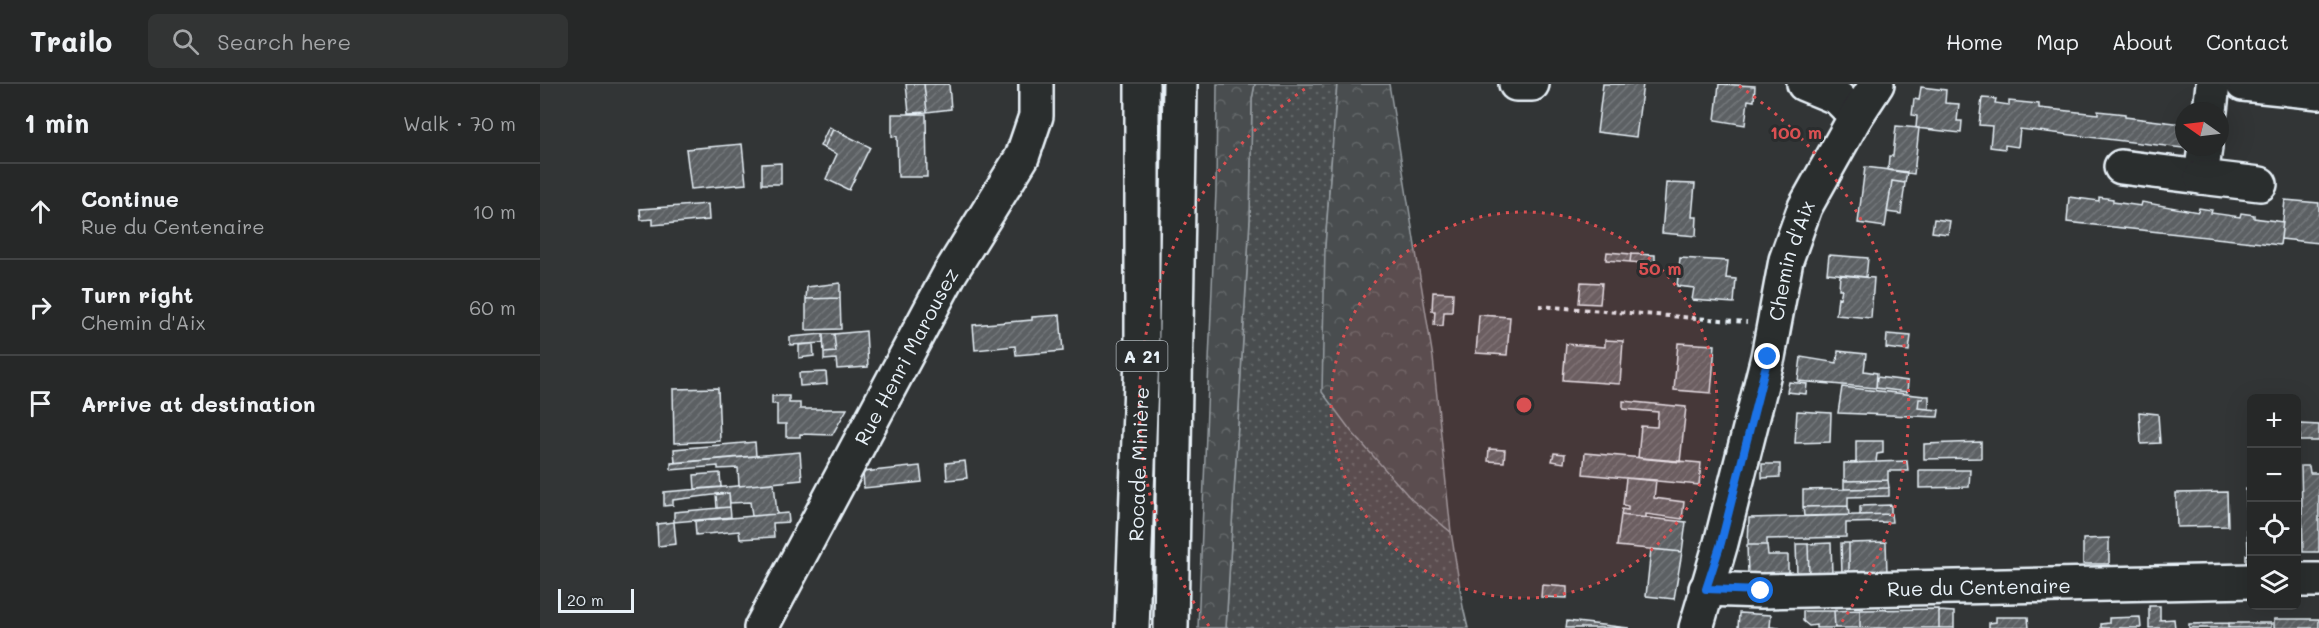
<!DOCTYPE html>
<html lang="en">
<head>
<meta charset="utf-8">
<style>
	:root { --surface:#262828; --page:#323434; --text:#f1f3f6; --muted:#a4a6a8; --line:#424445 }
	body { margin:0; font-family:Mali,sans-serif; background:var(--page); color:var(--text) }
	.controls { position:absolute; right:18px; bottom:18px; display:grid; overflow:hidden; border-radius:9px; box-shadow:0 6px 24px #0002 }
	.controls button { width:54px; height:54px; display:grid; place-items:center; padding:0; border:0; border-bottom:2px solid var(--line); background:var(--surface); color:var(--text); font:30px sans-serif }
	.compass { position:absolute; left:1635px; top:18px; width:54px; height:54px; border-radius:50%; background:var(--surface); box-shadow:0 6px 24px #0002; rotate:284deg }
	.scale { position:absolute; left:18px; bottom:15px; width:76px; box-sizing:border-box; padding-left:6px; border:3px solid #e8f1f8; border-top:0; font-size:16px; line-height:21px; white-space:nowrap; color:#e8f1f8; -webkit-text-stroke:4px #2a2d2e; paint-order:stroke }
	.stop { position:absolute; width:18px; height:18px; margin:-14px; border:4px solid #1a73e8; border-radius:50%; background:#fff }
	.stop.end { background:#1a73e8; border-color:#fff; box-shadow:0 2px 6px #0008 }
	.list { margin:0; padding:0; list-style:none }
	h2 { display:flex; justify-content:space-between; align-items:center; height:78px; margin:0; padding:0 24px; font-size:26px }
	h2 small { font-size:20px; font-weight:400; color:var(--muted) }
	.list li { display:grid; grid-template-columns:39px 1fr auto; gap:18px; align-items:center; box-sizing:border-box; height:96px; padding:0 24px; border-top:2px solid var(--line) }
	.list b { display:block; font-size:22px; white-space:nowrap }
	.list p { margin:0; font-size:20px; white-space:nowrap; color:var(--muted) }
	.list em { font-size:20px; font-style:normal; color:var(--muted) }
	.icon { flex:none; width:33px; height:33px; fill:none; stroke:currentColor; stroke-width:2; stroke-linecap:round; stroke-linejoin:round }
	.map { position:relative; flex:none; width:1779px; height:544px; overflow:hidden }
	header { display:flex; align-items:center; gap:36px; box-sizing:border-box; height:84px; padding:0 30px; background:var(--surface); border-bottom:2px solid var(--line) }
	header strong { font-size:28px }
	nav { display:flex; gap:33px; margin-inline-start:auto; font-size:21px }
	.search { width:420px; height:54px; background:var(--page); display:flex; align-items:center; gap:15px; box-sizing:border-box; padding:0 21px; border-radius:9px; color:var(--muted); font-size:22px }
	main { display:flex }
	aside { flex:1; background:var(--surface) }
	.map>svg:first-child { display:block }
</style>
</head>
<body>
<header>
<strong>Trailo</strong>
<div class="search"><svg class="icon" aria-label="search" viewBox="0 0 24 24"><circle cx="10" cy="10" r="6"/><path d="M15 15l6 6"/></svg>Search here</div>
<nav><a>Home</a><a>Map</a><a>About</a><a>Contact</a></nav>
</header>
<main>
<aside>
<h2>1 min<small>Walk · 70 m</small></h2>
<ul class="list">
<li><svg class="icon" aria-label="ahead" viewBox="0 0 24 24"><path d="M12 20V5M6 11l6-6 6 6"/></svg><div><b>Continue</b><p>Rue du Centenaire</p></div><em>10 m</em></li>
<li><svg class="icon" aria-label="right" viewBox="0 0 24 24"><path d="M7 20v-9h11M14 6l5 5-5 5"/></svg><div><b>Turn right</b><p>Chemin d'Aix</p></div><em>60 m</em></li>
<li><svg class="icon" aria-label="arrive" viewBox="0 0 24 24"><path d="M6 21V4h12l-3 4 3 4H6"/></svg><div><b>Arrive at destination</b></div></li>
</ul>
</aside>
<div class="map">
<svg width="1779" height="544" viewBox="0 0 1779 544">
	<defs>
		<pattern id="grass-dots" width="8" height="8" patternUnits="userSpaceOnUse" patternTransform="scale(1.5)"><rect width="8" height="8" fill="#494d4f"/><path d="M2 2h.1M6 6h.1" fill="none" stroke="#636769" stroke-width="1.8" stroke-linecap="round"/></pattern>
		<pattern id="forest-crowns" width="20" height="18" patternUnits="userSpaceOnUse" patternTransform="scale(1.5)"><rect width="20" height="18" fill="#494d4f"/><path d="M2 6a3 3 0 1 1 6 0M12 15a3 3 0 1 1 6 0" fill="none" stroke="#636769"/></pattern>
		<pattern id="building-hatch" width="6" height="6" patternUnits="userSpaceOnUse" patternTransform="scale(1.5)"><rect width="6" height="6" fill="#5c6063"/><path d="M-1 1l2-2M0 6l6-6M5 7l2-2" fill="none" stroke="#73777a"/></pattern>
	</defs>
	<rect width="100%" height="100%" fill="#323536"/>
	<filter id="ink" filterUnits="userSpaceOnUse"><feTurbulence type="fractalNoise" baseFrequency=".0167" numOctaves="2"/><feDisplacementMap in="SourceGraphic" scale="12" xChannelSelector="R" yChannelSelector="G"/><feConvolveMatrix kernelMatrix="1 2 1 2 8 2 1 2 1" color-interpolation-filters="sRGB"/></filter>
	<g filter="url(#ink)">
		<path fill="url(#grass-dots)" stroke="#989fa4" stroke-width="1.5" d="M715,0H797L785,163L872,415L911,448L923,523L928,544H686L710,135L712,15Z"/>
		<path fill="url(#forest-crowns)" stroke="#989fa4" stroke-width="1.5" d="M677,0H715L712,15L710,135L686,544H658L676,107Z
			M797,0H849L893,274L911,448L872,416L811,347L782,308L785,163Z"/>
		<path fill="url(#building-hatch)" stroke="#e8f1f8" stroke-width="1.5" d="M366,0H384L387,28L369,29Z
			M384,0H409L411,25L387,28Z
			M1063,0H1103L1096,53L1057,48Z
			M1179,0L1215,2L1214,17L1208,16L1205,41L1175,36Z
			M1381,3L1406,6L1405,19L1419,20L1417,37H1422L1421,49L1376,44L1377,32L1372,31L1374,15L1379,16Z
			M1442,14L1456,15L1455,19L1469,21V17L1499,20V24L1558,30V27L1585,30V33L1643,40L1644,36V63H1651V65L1480,45L1478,63L1465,61V65L1450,63L1452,42L1439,41Z
			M352,30H386L387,93H358L357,52L352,53Z
			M1356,42L1379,44L1374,90L1348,86L1349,72H1353Z
			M289,43L293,45L284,64L280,62Z
			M293,45L330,63L309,106L286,95L297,70L284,64Z
			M202,60L206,100L151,105L146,65Z
			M241,79V100H222V80Z
			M1325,83L1367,88L1365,99L1352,97L1345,143L1318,139Z
			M1352,97L1365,99L1361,130L1347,128Z
			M1126,99L1155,100L1152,133H1157L1156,152L1122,149Z
			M1529,113L1559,117V113L1573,115V118L1601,122L1602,118L1658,128L1659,124L1672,126L1671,129L1700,133L1701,129L1714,131V134L1743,138L1740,161L1527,138Z
			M1745,116L1779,119V159L1741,155Z
			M168,120L169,136L113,141V135L101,136L100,125Z
			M1394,135L1410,137L1408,150L1392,148Z
			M1067,168L1091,170L1090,178L1066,176Z
			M1091,170L1115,171V180L1090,178Z
			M1289,171L1328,174L1326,193L1287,189Z
			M1140,174L1188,177L1186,194L1196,195L1194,219L1152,216L1154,204L1137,202Z
			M1300,191L1334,194L1331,234L1296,231L1298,213L1300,214L1302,205H1299Z
			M1041,198L1062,199L1060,220L1039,219Z
			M300,199V214L266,215L267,203Z
			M893,208L913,209L912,228H904L903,242L894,241L895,227H892Z
			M300,214L301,245L266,246V215Z
			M520,231L523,267L476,271L475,262L435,266L433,241L492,236V233Z
			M939,231L970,233L967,271L936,269Z
			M326,247L328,283L297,285L296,275L284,276V269L296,268L294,250Z
			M283,250V259L250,261V253Z
			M283,250H294L296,268L284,269Z
			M1347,250L1371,252L1369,267L1346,264Z
			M1065,256L1083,257L1080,300L1023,296L1026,260L1065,263Z
			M1138,259L1175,261L1171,309L1134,306Z
			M273,260L274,272L259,274V261Z
			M1298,267L1326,270L1324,287L1337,289L1336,304L1258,297L1261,273L1297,279Z
			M286,288L287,300L260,302L259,289Z
			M1337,293L1368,297L1367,308L1336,304Z
			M1249,298L1267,300L1266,310L1247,308Z
			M1302,303L1384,312L1383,315H1379L1378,324L1399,326L1398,333L1298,329Z
			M178,304L180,357L134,359L133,305Z
			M232,312H249V319H260V325H307L292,351L260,350V353H246V340H237V320H232Z
			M1384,312H1389V325L1378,324L1379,315H1383Z
			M1083,317L1146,323L1140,378L1098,374L1101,342L1117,343L1118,328L1083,325Z
			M1257,327L1291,329L1290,358L1255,359Z
			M1599,328L1618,330L1620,359L1601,360Z
			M1760,340L1779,341V357H1760Z
			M1316,357H1343V369L1337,370L1336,378L1316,379Z
			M215,358L216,372L135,379L134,365Z
			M1441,358V374L1384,375V360Z
			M949,365L965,366L964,378L948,377Z
			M260,368L262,396L199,402L198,384L178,385V382L131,386V379Z
			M1014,369L1025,370L1024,379L1012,377Z
			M1045,369L1161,379L1159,401L1043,390Z
			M425,377L427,394L407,396L406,379Z
			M1367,377L1368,387H1348V396L1304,397V379Z
			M1222,380H1240V393L1222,394Z
			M380,382L382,398L324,404L323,388Z
			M1761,382H1769L1770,389H1779V468H1763Z
			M1379,386H1430L1429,403L1379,404Z
			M180,389L181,403L155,405L154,391Z
			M1086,394L1116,396L1114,414L1144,418L1142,435L1106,430V434L1081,431L1082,425L1088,426V422L1083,421Z
			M1348,396L1349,404L1304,405V397Z
			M234,399L237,430L212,432L210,418L190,419L189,409L133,416V421L124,422V408Z
			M1349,404V412L1308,413V422L1263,423V406Z
			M1706,405H1712V482H1706V471H1708Z
			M1687,408L1688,442L1637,443L1636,409Z
			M189,409L190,423L177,424L176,410Z
			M1351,421V430L1320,431V422Z
			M1308,422L1309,431L1264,432L1263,423Z
			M190,423L191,433L134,438V428Z
			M248,429L249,438L233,439L234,453L200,455L199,447L156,451L155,437Z
			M1351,430L1352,438L1306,439V453L1227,455V461H1208L1209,434Z
			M1081,431L1146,438L1142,468L1077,462Z
			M134,438L136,460L118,462L117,440Z
			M1569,454V480H1543V455Z
			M1346,458L1347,489L1309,490V459Z
			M1291,459L1292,490L1269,491L1268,460Z
			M1301,459H1309V490H1302Z
			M1256,460H1268L1269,491H1257Z
			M1207,461H1227L1228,471H1248V489L1208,490Z
			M1111,465L1142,468L1134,515L1106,512Z
			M1002,501L1027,503V514L1001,513Z
			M1609,522H1620V536L1634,535L1635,544H1609Z
			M1399,525V544H1320V526Z
			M1320,526V544H1295L1294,527Z
			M1263,527H1294L1295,544H1276V541L1269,542L1263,537Z
			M1399,527L1414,528V544H1399Z
			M1199,529L1231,531L1230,543L1240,544H1198Z
			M1456,533H1488L1489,544H1449V539L1456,538Z
			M1600,533L1601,544H1561V540L1569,539V534Z
			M1734,535H1779V544H1734Z
			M1027,537L1089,544H1026Z
			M1689,539V544H1649V540Z
			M1689,539H1731V544H1689Z"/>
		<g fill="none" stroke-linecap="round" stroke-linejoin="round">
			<defs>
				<g id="minor">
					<path d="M976,0H992"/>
					<path d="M1264,0L1298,14L1316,32"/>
					<path d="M1703,0L1779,8"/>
					<path d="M1670,27L1673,0"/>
					<path d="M1581,83L1661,93L1665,63"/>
					<path d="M1661,93L1720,100"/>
					<path d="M1756,496H1779"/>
					<path id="s1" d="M1166,505L1221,507L1712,497"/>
					<path id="s2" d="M221,544L409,191L482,73L496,32V0"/>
					<path id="s3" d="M1156,544L1181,459L1228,273L1246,176L1265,123L1316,32L1337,0"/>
				</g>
				<g id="highway">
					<path id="s4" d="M592,544L602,272V0"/>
					<path d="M631,544L640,0"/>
				</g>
			</defs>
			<use href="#minor" stroke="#e8f1f8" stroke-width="38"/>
			<use href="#highway" stroke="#e8f1f8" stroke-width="38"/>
			<path stroke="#e8f1f8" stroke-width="4" stroke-dasharray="4.5 4.5" stroke-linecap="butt" d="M999,222L1207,238"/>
			<use href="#minor" stroke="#2a2d2e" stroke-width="33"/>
			<use href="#highway" stroke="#2a2d2e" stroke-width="33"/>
		</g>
	</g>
	<g fill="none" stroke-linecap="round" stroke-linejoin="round" filter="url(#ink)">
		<path stroke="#1a73e8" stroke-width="8" d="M1221,507L1166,505L1181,459L1228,273"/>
	</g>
	<circle cx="984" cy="321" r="193" fill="#da5052" fill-opacity=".12"/>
	<g fill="none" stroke="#da5052" stroke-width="3" stroke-dasharray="3 6">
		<circle cx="984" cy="321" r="193"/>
		<path d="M669 542A385 385 0 0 1 769 2M1199 2A385 385 0 0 1 1299 542"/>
	</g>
	<g text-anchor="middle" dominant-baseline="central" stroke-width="6" stroke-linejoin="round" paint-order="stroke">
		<rect fill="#2a2d2e" stroke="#afb6bb" stroke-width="1.5" x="576.5" y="257" width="51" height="30" rx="4.5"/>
		<g font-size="18" font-weight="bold" fill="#e8f1f8">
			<text x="602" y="272">A 21</text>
		</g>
		<g font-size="20" fill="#e8f1f8" stroke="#2a2d2e">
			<text stroke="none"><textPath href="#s3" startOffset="380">Chemin d'Aix</textPath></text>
			<text stroke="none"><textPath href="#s2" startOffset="308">Rue Henri Marousez</textPath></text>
			<text stroke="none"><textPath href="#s4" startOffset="164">Rocade Minière</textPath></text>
			<text stroke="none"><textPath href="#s1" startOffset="273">Rue du Centenaire</textPath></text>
		</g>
	</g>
	<circle cx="984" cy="321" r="9" fill="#da5052" stroke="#2a2d2e" stroke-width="3"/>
	<g font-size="18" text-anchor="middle" font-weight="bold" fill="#da5052" stroke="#2a2d2e" stroke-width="6" stroke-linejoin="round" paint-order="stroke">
		<text x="1256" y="55">100 m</text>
		<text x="1120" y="191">50 m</text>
	</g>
</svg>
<div class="controls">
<button>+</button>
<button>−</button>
<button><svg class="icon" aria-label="locate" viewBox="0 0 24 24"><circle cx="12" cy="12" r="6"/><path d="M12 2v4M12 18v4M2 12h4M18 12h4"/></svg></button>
<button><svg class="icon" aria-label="layers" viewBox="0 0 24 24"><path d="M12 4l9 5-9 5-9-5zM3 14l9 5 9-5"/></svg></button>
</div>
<svg class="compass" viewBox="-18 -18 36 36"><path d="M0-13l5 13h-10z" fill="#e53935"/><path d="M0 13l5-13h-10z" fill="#a4a6a8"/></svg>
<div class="scale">20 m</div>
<div class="stop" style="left:1221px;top:507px"></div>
<div class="stop end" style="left:1228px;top:273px"></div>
</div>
</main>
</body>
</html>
